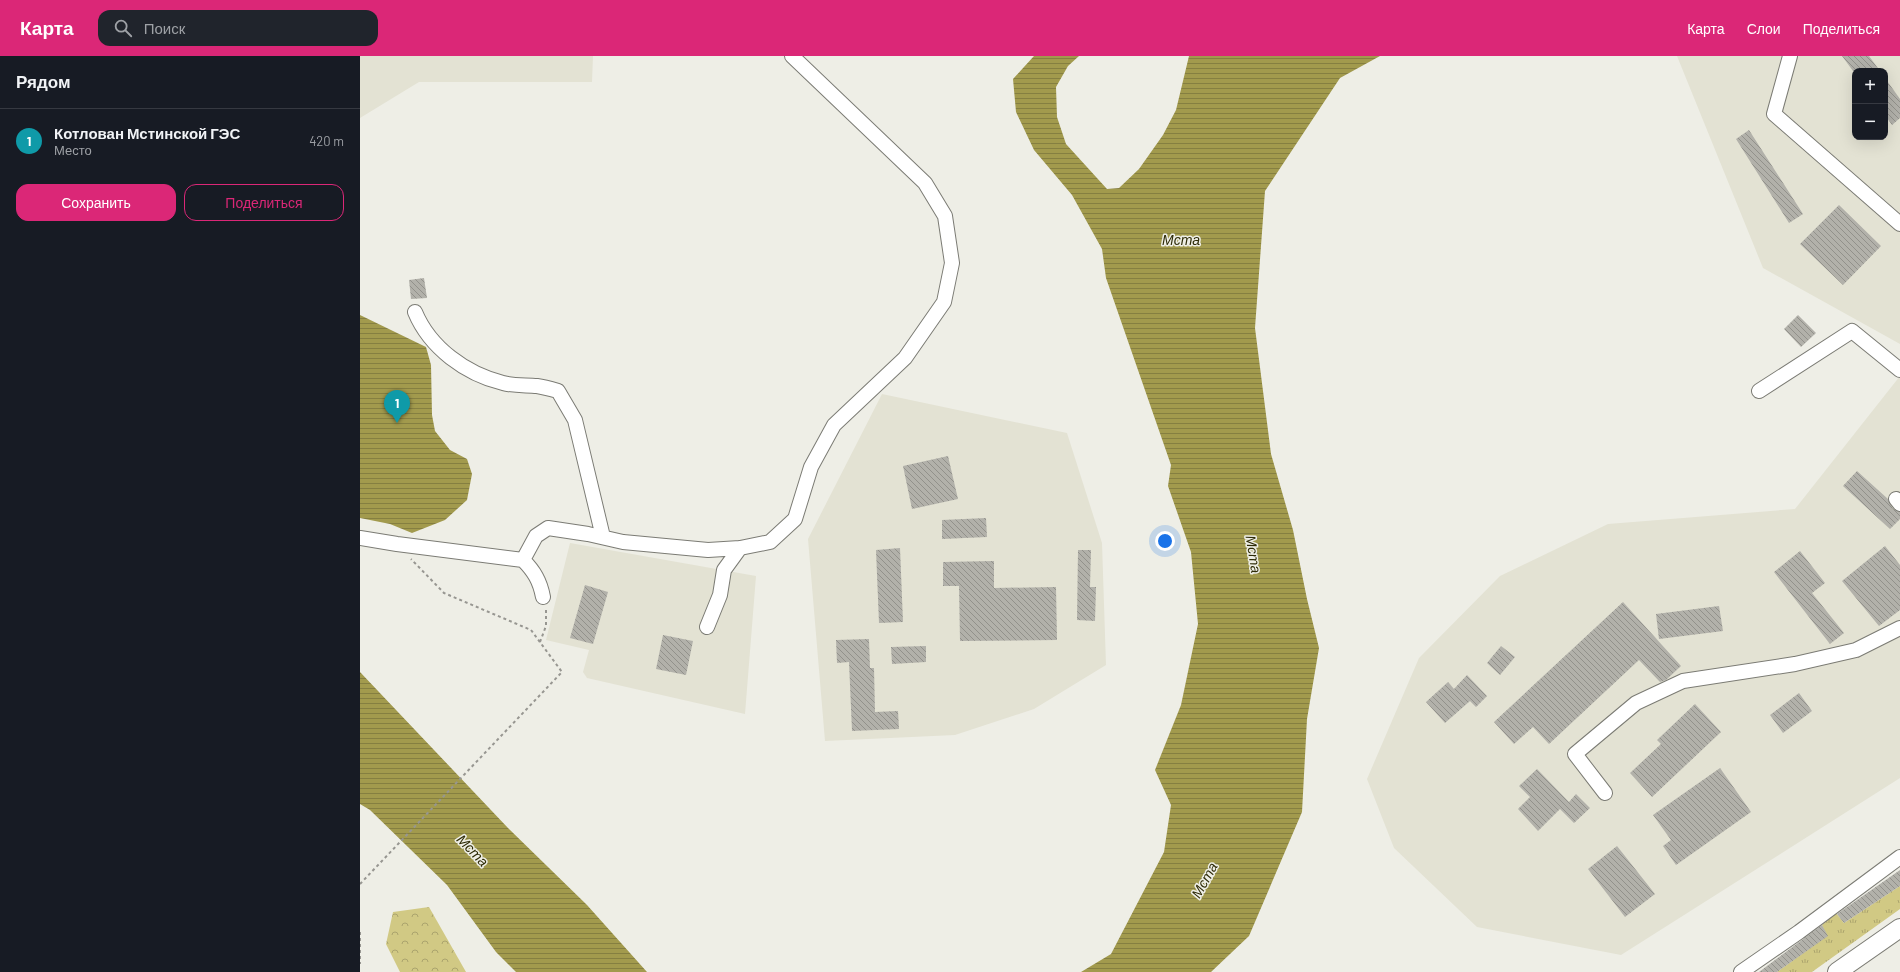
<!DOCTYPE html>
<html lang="ru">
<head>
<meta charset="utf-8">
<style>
	:root { --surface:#171b24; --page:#20242c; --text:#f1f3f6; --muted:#9ea1a6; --line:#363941; --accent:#db2777 }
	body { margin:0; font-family:Barlow,sans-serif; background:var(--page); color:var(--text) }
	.controls { position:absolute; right:12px; top:12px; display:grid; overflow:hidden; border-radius:8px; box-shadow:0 4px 16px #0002 }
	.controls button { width:36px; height:36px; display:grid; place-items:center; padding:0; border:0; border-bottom:1px solid var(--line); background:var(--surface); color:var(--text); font:20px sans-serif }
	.you { position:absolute; left:805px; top:485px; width:14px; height:14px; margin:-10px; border:3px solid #fff; border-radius:50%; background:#1a73e8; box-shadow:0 0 0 6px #1a73e833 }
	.badge { display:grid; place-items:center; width:26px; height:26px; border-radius:50%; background:var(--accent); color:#fff; font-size:13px; font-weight:700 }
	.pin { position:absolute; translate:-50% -33px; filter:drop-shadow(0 1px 2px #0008) }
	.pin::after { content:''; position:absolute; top:21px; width:14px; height:12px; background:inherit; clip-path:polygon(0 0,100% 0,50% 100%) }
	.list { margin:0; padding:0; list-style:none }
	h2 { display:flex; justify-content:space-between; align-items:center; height:52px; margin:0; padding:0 16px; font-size:17px }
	h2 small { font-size:13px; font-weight:400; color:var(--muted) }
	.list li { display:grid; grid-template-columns:26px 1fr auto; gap:12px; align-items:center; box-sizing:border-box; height:64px; padding:0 16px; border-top:1px solid var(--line) }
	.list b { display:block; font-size:15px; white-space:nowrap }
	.list p { margin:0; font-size:13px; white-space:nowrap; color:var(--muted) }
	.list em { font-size:13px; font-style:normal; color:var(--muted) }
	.actions { display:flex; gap:8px; padding:12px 16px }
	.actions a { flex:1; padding:9px 0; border:1px solid var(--accent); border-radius:12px; text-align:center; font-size:14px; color:var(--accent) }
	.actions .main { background:var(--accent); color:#fff }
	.icon { flex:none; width:22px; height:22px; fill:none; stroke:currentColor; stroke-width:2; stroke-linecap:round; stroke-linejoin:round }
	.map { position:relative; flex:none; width:1540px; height:916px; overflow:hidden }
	header { display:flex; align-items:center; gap:24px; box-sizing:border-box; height:56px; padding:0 20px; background:var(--accent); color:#fff }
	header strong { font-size:19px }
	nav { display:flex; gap:22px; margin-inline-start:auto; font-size:14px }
	.search { width:280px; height:36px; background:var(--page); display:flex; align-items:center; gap:10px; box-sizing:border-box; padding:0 14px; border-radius:12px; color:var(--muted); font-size:15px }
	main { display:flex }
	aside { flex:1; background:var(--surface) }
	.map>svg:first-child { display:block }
</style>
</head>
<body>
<header>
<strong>Карта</strong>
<div class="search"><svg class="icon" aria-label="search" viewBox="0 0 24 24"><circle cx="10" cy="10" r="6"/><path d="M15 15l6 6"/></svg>Поиск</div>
<nav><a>Карта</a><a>Слои</a><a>Поделиться</a></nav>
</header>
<main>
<aside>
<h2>Рядом<small></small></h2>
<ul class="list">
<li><span class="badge" style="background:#0f9aa8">1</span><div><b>Котлован Мстинской ГЭС</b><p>Место</p></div><em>420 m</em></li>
</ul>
<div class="actions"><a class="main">Сохранить</a><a>Поделиться</a></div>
</aside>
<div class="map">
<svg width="1540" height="916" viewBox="0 0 1540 916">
	<defs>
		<pattern id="grass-tufts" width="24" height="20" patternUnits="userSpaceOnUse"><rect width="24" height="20" fill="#d1c984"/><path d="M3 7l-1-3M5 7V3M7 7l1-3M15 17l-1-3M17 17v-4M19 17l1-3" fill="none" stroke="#aba46d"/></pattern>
		<pattern id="forest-crowns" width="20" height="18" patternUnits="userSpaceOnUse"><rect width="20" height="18" fill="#d1c984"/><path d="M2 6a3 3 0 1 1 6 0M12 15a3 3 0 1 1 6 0" fill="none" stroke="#aba46d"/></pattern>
		<pattern id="water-rules" width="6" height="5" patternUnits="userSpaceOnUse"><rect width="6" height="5" fill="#a29a4d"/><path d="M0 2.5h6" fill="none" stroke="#857f41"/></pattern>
		<pattern id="building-back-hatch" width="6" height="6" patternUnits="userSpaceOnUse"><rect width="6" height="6" fill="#b2b1aa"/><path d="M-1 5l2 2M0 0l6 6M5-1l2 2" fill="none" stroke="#92918b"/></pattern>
	</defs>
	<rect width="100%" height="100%" fill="#eeeee6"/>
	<path fill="#e3e2d3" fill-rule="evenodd" d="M0,0H233L232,26H59L0,62Z
		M1317,0H1540V288L1403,212ZM1495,15H1525V81H1495Z
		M1540,320V722L1261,899L1117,871L1034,792L1007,723L1059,602L1140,520L1248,468L1435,453Z
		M522,338L707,377L742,487L746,609L674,653L595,679L465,685L448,483Z
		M210,487L396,520L385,658L227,622L223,616L229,594L186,584Z"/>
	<path fill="url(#grass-tufts)" d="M1540,830V853L1452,916H1417L1467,880L1462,869L1476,857L1484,867Z"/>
	<path fill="url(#forest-crowns)" d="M69,851L106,916H40L26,888L33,856Z"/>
	<path fill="url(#water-rules)" d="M674,0H719L708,10L696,31L697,61L706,88L747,133L759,132L779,113L803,79L816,54L829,0H1020L980,22L905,135L895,272L911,398L933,474L947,543L959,592L947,663L942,756L889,880L851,916H721L751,898L804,796L811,749L795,714L821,649L838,568L831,496L808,430L811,409L746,222L742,193L712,139L674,94L656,56L653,23Z
		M0,259L66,291L71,309L72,359L75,375L90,394L107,403L112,418L107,444L85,464L52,477L30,468L0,462Z
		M0,616L148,772L227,849L287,916H156L136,896L87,829L10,754L0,748Z"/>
	<path fill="url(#building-back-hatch)" d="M1482,0H1509L1520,15H1493Z
		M1525,22L1540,43V62L1532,69L1525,59Z
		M1389,74L1443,158L1429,167L1376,83Z
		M1479,149L1521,190L1483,229L1440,188Z
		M64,222L67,242L51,243L49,224Z
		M1438,259L1456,277L1441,291L1424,273Z
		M588,400L598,443L552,453L543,410Z
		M1497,415L1528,443L1533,453L1540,456V463L1530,473L1483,430Z
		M626,462L627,481L582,483V464Z
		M1525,490L1540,509V554L1519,570L1482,525Z
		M540,492L543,566L519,567L516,494Z
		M718,494H731L730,531H736L735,565L717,564Z
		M1440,495L1465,527L1452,537L1484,577L1470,588L1414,516Z
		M634,505V532L696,531L697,584L600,585L599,530H583V506Z
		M225,529L248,536L233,588L210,582Z
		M1263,546L1321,610L1306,624L1300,626L1279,604L1189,688L1173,671L1154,688L1134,666Z
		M1359,550L1363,575L1299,583L1296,558Z
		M303,579L333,585L326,619L296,613Z
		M509,583L510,612H514L515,656L538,655L539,673L492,675L489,606L477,607L476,584Z
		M566,590V606L532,608L531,591Z
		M1141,590L1155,601L1140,619L1127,607Z
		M1107,619L1127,640L1116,651L1110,645L1085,667L1066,646L1088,626L1094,633Z
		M1439,637L1452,655L1423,677L1410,659Z
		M1335,648L1361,676L1292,741L1270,717L1301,688L1297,684Z
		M1360,712L1391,756L1316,809L1303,790L1311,784L1293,759Z
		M1177,713L1209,746L1216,738L1230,752L1214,767L1200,753L1178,775L1158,753L1170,741L1159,730Z
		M1257,790L1295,838L1265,861L1228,813Z
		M1540,814V830L1484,867L1477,858Z
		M1462,869L1468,880L1417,916H1399Z"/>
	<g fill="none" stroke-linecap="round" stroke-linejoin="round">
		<defs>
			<path id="minor" d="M1430,0L1414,58L1540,168
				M55,256C70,292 106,318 143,327C154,330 166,329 177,330C184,331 191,333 198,335L215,364L243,481
				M1399,335L1492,275L1540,314
				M1536,443L1540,448
				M0,482L37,488L163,504
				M163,504L176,480L188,472L228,478L263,486L348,494L380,492L410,486L435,463L451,411L474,369L545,302L584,246L592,207L585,160L565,127L432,0
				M163,504C174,515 180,525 183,541
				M347,571L360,539L364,514L380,492
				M1245,737L1215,698L1276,647L1323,625L1435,608L1496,594L1540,572
				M1381,916L1439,876L1540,801"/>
			<path id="major" d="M1477,916L1540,872"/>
		</defs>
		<use href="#minor" stroke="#7b7b74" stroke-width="16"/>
		<use href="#major" stroke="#7b7b74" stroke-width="20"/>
		<path stroke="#979691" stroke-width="2" stroke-dasharray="3 3" stroke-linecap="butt" d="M180,586L186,570V553
			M0,828L202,616L171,574L84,537L51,503
			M0,876V908"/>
		<use href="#minor" stroke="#fff" stroke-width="14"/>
		<use href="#major" stroke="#fff" stroke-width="18"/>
	</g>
	<g text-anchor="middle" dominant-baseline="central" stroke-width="3" stroke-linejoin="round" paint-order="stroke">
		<g font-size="14" font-style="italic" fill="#2e2b07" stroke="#eeeee6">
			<text x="821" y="183">Мста</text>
			<text transform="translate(894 498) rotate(81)">Мста</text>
			<text transform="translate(113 794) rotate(46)">Мста</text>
			<text transform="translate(844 824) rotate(-61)">Мста</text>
		</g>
	</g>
</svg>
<div class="controls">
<button>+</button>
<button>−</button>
</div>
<div class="you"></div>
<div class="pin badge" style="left:37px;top:367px;background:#0f9aa8">1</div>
</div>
</main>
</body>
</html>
